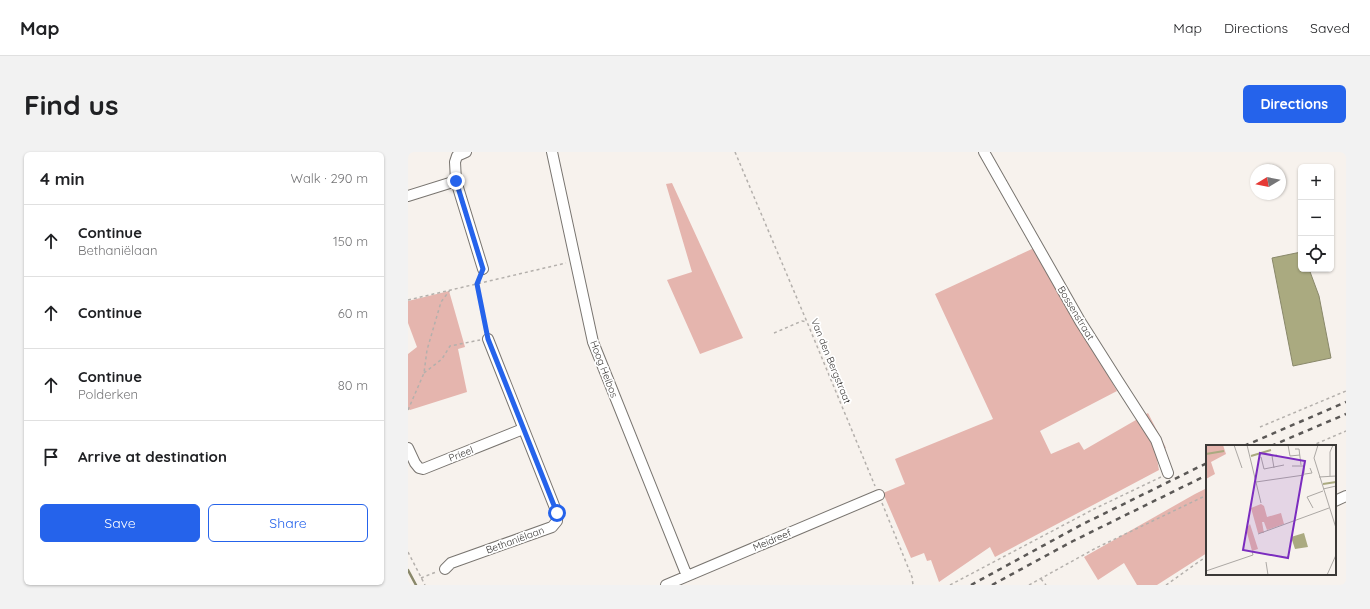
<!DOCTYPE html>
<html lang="en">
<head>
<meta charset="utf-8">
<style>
	:root { --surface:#fff; --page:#f2f2f2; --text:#202124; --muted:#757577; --line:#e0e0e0; --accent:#2563eb }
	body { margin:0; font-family:Quicksand,sans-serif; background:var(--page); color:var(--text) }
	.controls { position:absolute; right:12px; top:12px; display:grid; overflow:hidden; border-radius:6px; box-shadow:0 1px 3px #0004 }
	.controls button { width:36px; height:36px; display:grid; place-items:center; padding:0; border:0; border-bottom:1px solid var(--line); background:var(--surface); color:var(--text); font:20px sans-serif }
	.compass { position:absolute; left:842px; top:12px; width:36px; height:36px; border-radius:50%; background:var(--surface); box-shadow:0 1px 3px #0004; rotate:260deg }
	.stop { position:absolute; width:12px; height:12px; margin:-9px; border:3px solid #2563eb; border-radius:50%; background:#fff }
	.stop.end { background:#2563eb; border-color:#fff; box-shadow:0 1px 4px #0008 }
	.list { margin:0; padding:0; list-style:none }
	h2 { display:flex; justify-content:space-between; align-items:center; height:52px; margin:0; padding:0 16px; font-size:17px }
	h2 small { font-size:13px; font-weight:400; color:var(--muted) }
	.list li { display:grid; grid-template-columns:26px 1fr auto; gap:12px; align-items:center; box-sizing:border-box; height:72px; padding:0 16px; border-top:1px solid var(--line) }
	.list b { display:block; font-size:15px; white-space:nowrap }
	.list p { margin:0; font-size:13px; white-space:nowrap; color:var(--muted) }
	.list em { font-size:13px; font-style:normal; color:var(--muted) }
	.actions { display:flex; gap:8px; padding:12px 16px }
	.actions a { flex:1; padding:9px 0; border:1px solid var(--accent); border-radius:6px; text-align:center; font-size:14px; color:var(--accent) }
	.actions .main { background:var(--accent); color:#fff }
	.icon { flex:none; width:22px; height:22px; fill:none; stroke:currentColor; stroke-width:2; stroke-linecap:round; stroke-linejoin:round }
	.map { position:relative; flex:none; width:938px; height:433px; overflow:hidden; border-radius:6px }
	header { display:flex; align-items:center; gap:24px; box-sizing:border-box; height:56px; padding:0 20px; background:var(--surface); border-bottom:1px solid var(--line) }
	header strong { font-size:19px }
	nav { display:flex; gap:22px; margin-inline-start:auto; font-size:14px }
	.intro { display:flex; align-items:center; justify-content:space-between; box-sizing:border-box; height:96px; padding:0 24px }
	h1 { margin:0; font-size:28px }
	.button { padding:10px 18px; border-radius:6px; background:var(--accent); color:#fff; font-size:14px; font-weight:700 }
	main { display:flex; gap:24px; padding:0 24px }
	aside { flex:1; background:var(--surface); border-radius:6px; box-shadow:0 1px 3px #0004 }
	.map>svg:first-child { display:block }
</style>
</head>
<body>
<header>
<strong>Map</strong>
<nav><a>Map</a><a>Directions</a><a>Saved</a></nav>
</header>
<div class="intro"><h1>Find us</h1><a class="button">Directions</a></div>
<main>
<aside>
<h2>4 min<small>Walk · 290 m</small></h2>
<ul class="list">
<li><svg class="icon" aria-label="ahead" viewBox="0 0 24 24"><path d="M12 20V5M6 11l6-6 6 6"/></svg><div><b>Continue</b><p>Bethaniëlaan</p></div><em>150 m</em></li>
<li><svg class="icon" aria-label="ahead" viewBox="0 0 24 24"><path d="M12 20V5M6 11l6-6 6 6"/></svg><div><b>Continue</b></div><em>60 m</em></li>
<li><svg class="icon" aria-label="ahead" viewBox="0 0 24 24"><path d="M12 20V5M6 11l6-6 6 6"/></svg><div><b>Continue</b><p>Polderken</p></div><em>80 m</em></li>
<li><svg class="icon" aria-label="arrive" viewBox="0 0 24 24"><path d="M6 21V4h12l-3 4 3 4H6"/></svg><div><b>Arrive at destination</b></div></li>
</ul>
<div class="actions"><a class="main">Save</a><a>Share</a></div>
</aside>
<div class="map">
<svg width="938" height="433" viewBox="0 0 938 433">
	<rect width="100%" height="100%" fill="#f7f2ed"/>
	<path fill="#e5b5ae" d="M264,31L335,186L292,202L259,128L284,120L258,32Z
		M626,96L709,239L632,279L643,302L671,290L676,298L740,261L758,296L748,301L751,318L587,405L582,395L531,430L523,408L519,409L516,401L503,406L475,341L497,332L487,307L585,267L527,142Z
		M41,139L57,195L50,197L59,240L2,258L0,257V202L9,195L0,171V149Z
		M799,336V401L749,433H729L716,411L690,428L676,405L787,342Z"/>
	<path fill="#aaaa80" stroke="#89886a" d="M893,100V117H901L911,144L923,206L885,214L864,106Z"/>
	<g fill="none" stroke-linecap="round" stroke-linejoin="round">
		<path stroke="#89886a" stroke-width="2.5" d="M0,418L8,433"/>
		<defs>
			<path id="minor" d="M58,0L49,4L47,10L48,29L75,117
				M144,0L185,190L279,424
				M576,0L672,169L710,229L748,288L760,321
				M0,44L48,29
				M0,296L7,311L11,316L15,317L115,277
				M927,349L938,344
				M37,417L43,411L144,375L149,369V361L80,187
				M258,433L471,343"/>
		</defs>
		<use href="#minor" stroke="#797570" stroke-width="12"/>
		<path stroke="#b4b0ac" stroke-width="1.5" stroke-dasharray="3 3" stroke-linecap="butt" d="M327,0L399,170L467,334
			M72,126L69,132L78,179
			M0,148L158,111
			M366,181L394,169L399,170
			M16,221L34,207L42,194L72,188
			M0,258L16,221L19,198L33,150L42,138
			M852,275L938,239
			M903,294L938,279
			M474,351L504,425L505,433
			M0,400L17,433
			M13,426L28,420
			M633,427L638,433
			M542,433L686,357L753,325
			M621,433L688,396L799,343
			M758,433L799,404"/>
		<use href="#minor" stroke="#fff" stroke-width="10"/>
		<path stroke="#5b5856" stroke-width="2.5" stroke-dasharray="5 5" stroke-linecap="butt" d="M836,294L938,250
			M863,294L938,262
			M563,433L673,373L799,311
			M584,433L665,389L799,323"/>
	</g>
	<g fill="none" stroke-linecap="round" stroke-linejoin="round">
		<path stroke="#2563eb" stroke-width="5" d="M48,29L75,117L69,132L80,187L149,361"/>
	</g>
	<g text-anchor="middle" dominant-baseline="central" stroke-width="3.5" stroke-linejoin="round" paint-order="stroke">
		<g font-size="10" fill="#3b3937" stroke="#fff">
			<text transform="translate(668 161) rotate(59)">Bossenstraat</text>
			<text transform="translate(423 209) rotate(68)">Van den Bergstraat</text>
			<text transform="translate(196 217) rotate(69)">Hoog Heibos</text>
			<text transform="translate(53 302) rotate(-21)">Prieel</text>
			<text transform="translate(107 388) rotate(-20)">Bethaniëlaan</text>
			<text transform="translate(364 388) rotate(-23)">Meidreef</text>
		</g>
	</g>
	<g transform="translate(798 293)">
		<rect width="130" height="130" fill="#f7f2ed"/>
		<path d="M0,0H17L20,9L5,17L9,29L0,34ZM55,59L58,61L61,72L75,68L78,79L61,85L58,77H56L58,88H52L45,63ZM44,79L52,104L46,106L40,84Z" fill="#e5b5ae"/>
		<path d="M98,88L102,102L89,104L85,92Z" fill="#aaaa80"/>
		<path fill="none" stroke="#aaaa80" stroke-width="2" d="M0,9L18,6M45,11L65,5M117,39L130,37"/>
		<path fill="none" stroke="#aca8a4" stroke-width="1" d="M28,0L36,23M41,0L55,58M82,0L84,11L94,10M112,0L108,13L130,83M89,4H93L95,20M55,12L58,24L78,20M68,23L66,11L71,10M99,29L106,28L104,23M124,31V7L127,0M113,32L130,31M50,37L98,30V21H86M117,44L130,41M107,63L101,52L117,46M52,89L123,63M60,117L62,130M0,126L47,110L46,106M121,130L130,110"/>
		<path fill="#7b2cbf" fill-opacity="0.15" stroke="#7b2cbf" stroke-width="2" d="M54,8L99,16L82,113L37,105Z"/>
		<rect width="130" height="130" fill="none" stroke="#3b3937" stroke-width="2"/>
	</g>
</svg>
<div class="controls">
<button>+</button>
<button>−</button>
<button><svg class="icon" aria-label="locate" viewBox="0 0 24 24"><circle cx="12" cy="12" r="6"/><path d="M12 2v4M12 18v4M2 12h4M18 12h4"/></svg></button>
</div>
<svg class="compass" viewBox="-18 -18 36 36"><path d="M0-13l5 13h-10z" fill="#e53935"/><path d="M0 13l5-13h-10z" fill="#757577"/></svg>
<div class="stop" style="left:149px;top:361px"></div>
<div class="stop end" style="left:48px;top:29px"></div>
</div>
</main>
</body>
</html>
